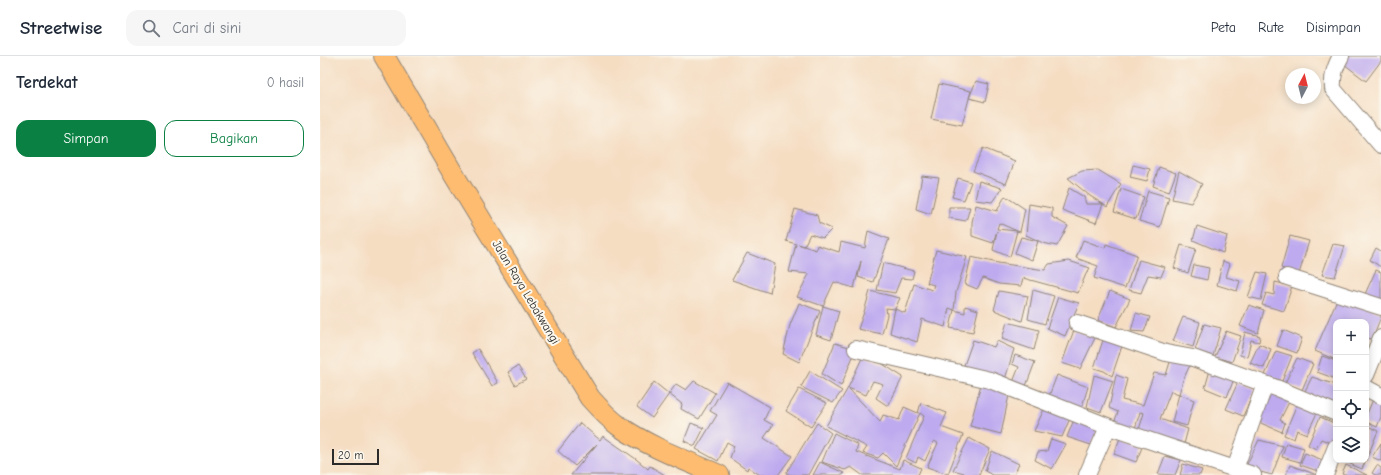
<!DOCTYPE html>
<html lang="id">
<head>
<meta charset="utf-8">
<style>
	:root { --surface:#fff; --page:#f6f6f7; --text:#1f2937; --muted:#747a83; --line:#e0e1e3; --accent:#0b8043 }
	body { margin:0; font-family:"Comic Neue",sans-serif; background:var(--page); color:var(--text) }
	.controls { position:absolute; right:12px; bottom:12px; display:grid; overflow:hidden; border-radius:8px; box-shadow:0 2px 10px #0003 }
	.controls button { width:36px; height:36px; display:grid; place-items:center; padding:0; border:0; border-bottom:1px solid var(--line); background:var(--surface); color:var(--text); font:20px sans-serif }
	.compass { position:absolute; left:965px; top:12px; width:36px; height:36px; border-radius:50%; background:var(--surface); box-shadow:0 2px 10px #0003; rotate:7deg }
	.scale { position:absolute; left:12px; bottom:10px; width:47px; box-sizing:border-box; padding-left:4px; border:2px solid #2b2b2b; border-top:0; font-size:11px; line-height:14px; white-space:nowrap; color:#2b2b2b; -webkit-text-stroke:3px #fbf7ec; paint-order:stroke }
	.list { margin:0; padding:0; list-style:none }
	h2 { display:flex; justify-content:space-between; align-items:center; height:52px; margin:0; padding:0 16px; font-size:17px }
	h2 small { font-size:13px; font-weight:400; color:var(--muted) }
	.actions { display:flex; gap:8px; padding:12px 16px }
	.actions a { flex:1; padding:9px 0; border:1px solid var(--accent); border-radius:12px; text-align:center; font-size:14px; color:var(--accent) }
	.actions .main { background:var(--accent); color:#fff }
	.icon { flex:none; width:22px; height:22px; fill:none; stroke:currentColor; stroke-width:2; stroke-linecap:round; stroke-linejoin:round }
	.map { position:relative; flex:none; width:1061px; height:419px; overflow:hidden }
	header { display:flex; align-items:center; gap:24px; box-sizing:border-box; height:56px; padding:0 20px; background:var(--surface); border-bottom:1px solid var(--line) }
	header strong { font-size:19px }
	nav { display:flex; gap:22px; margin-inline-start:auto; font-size:14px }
	.search { width:280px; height:36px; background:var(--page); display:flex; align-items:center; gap:10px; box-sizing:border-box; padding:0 14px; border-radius:12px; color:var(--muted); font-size:15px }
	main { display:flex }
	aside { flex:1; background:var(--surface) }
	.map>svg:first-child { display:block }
</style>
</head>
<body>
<header>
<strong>Streetwise</strong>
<div class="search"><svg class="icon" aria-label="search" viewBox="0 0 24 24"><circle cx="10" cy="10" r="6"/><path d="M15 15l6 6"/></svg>Cari di sini</div>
<nav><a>Peta</a><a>Rute</a><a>Disimpan</a></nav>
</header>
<main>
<aside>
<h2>Terdekat<small>0 hasil</small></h2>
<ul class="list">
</ul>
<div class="actions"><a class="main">Simpan</a><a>Bagikan</a></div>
</aside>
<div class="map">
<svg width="1061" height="419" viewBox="0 0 1061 419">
	<rect width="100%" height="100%" fill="#fbf7ec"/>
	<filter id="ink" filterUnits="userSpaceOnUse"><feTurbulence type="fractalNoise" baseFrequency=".025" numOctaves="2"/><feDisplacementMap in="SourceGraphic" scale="8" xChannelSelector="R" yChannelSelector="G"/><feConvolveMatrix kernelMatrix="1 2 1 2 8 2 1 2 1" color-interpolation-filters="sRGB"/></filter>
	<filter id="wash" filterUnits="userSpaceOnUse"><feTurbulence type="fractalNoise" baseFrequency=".012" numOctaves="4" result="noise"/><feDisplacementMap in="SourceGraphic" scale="16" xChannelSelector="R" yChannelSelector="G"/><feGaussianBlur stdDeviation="0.9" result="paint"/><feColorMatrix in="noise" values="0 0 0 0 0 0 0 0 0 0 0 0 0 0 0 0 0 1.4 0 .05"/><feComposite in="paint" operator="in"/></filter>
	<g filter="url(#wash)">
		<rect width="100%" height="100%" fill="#f5ddc2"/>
		<g id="blocks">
			<path fill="#beabef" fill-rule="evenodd" d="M1028,0H1061V5L1046,25L1024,8Z
				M656,25L669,28L665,46L649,42Z
				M619,28L651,35L642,69L611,63Z
				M663,92L695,105L686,128L653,115Z
				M813,109L830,113L827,125L810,121Z
				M839,111L856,117L849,136L833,130Z
				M778,114L801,128L787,151L783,148L776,167L742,154L749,132L764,141L766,148H783L770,140L748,122L762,115Z
				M859,115L882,128L871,147L852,143Z
				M602,120L619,122L611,158L596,153Z
				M638,122L651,126L644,144L632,141Z
				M659,125L682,132L672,146L655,144Z
				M801,133L824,141L816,163L794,156Z
				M828,135L849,141L840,171L819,165Z
				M685,140L705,153L700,176L697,175L690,201L673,194L677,175L673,187L652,180V166L656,149L677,155ZM679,167L697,175L677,173Z
				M709,148L732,152V161L748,170L737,190L723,187L706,179Z
				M629,151H650L646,165L629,162Z
				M475,153L497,159L499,167L512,173L503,182L490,178L484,190L478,188L496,194L497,189L519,196L521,186L545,192L548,175L569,183L553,226L538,221L541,205L534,232L514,226L503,250L519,255L511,284L496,279L503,250L477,241L489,218L469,216L476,188L466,185Z
				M877,170L907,180L903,197L873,184Z
				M970,180L989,185L979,218L961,212Z
				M701,181L718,185L712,204L695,197Z
				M763,184L785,192L786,188L817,199L805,232L774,222L778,210L756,202Z
				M1013,188L1025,190L1015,221L1002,219Z
				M861,189L876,193L868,217L854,212Z
				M1056,192L1061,195V211L1050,204Z
				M616,194L647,201L636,236L634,254L629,252L625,271L602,263L597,286L570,277L575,253L566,252L567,259L562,278L538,273L544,256L550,235L580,242L575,253L585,257L594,228L612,234L614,229L607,227Z
				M427,197L455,208L450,237L412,224Z
				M651,201L678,207L725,214L729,208L749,205L770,212L766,218L758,237L703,222L701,230L679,228L663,222L657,233L645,228Z
				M819,204L845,211L841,221L828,219L821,237L809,234Z
				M903,205L910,208L906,221L920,225L917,235L897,229Z
				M563,207L594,215L592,223L581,222L575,237L557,234Z
				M874,209L889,212L887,224L871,220Z
				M1056,214L1061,216V245L1045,238Z
				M937,216L947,218L941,244L928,241Z
				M955,226L972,230L964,255L942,249L946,237L954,239Z
				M713,234L734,240L725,268L708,263Z
				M679,235L708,240L702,265L674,254Z
				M790,235L810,243L796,271L778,264Z
				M738,241L759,247L745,280L727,272Z
				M1018,241L1061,257V261L1052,283L1046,282V266H1016V304L995,295Z
				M479,247L500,255L479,306L463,298L470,269Z
				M929,249L944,254L938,277L920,270Z
				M645,250L658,254L653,276L630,272L634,254L645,257Z
				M816,257L830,261L824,276L811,275Z
				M863,261L880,266L873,291L853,285Z
				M687,266L719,274L714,294L682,283Z
				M884,268L901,272L893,300L875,294Z
				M754,274L775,282L760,313L742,307Z
				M963,274L982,282L977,297L957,290Z
				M906,275L921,280L912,306L895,301Z
				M925,276L940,280L939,286L931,284L927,301L920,299Z
				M784,281L803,287L792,320L784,315L774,312Z
				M653,284L674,291L677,285L694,293L683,330L643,312Z
				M515,287L536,293L521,330L502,318Z
				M939,288L951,293L944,312L930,307Z
				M158,293L178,327L172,330L152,297Z
				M956,295L972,300L962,325L945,319Z
				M695,299L715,306L706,330L693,326L699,311L692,308Z
				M543,300L561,307L583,321L568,350L556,342L563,328L553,325L546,339L528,332L560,366L563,359L579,364L584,351L598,357L601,347L627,357L621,371L643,379L628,418L607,411L618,387L614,385L605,405L598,401L596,407L586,402L604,360L600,357L576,410L563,397L558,402L543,397L547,391L506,370L528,332Z
				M1002,300L1016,305V323L997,316Z
				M977,302L993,308L982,334L965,327Z
				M851,303L870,309L863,324L859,338L851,335L840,363L868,373L863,392L818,377L824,357L820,356L813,379L792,372L798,356L789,352L796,319L807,323L802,344L823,349L834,317L846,319Z
				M198,310L206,323L195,329L188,316Z
				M890,314L914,323L907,341L885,332Z
				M490,315L522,335L513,347L481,331Z
				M737,319L768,331L761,354L729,340Z
				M774,319L793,325L781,356L767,351Z
				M992,321L1016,329V347L1015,350L984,337Z
				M374,325L395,337L379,363L361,353L362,348L349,338L356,328L366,334Z
				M334,326L349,338L332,362L317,351Z
				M407,326L450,351L444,364L453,369L444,382L472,400L458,419H440L428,411L427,414L410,402L414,390L407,386L398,405L376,393L397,359L390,355Z
				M918,326L935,333L923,360L906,353Z
				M661,328L689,339L681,378L650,370Z
				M479,333L507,347L491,371L466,355Z
				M949,337L970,344L960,364L965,367L962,376L936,365Z
				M859,338L874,344L867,370L852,366Z
				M1054,341L1061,343V361L1057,371L1046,366V360Z
				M977,348L997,357L987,378L977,374L974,383L964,379Z
				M726,349L751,360L742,381L714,375Z
				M755,361L779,371L771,389L747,381Z
				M1000,361L1016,368V376L1011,387L1001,383L996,393L988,389Z
				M260,367L280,384L283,380L316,403L328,413L330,410L345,419H251L277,388L255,410L238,395Z
				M371,367L384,372L375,390L364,385Z
				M497,367L511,377L488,419H471L466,417Z
				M1046,369L1058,375L1046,404Z
				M514,377L538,389L536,396L562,406L580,413L583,404L601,412L598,419H542L531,411L525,414L502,406Z
				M649,382L670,393L659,419H644V417L633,414Z
				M800,382L823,389L816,406L794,398Z
				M731,383L746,388L732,413L715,404L718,396L727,395Z
				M939,384L963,390L952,419L925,412Z
				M966,387L984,392L980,406L962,401Z
				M1061,387V405L1052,401Z
				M672,395L699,408L694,419H672L665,415Z
				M985,397L1005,405L1001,416L980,409Z
				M845,400L861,404L855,419L838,418Z
				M1021,404H1046L1042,413Z
				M500,406L524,417L523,419H493Z
				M863,408L882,414L880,419H860Z
				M970,409L997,419H966Z
				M1026,409L1047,419H1024L1022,418Z
				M1057,409L1061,412V419H1055L1052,417Z"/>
		</g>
	</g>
	<g filter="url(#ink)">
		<use href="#blocks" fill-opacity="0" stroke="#908476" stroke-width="1"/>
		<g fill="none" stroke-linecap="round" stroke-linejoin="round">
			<defs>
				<path id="minor" d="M1021,0C1015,11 1012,20 1013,33L1061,89
					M967,221L1061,251
					M757,267L846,297L873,302L959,333L1016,357
					M536,293L670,324L792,372L933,419
					M1046,319L1061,282
					M1046,332L1061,340
					M915,413L945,328
					M767,419L788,371
					M1005,419L1016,391"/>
				<path id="major" d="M64,0L134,119L270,342C279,352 288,362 299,370C327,390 367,405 399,419"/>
			</defs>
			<use href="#minor" stroke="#908476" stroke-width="18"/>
			<use href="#major" stroke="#908476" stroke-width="22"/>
			<use href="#minor" stroke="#fff" stroke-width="16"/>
			<use href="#major" stroke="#febc70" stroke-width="20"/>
		</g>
	</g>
	<g text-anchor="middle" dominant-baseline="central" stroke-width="4" stroke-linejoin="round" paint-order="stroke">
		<g font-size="12" fill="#2b2b2b" stroke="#fbf7ec">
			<text transform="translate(206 236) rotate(59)">Jalan Raya Lebakwangi</text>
		</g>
	</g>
</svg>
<div class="controls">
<button>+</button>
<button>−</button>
<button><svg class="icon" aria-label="locate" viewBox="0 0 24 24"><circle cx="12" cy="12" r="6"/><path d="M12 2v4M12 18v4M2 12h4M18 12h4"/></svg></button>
<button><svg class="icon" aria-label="layers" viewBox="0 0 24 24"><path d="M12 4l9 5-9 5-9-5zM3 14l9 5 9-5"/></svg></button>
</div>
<svg class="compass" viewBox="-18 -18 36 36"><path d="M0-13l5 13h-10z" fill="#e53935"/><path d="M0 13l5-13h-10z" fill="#747a83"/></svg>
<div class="scale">20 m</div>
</div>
</main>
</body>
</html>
